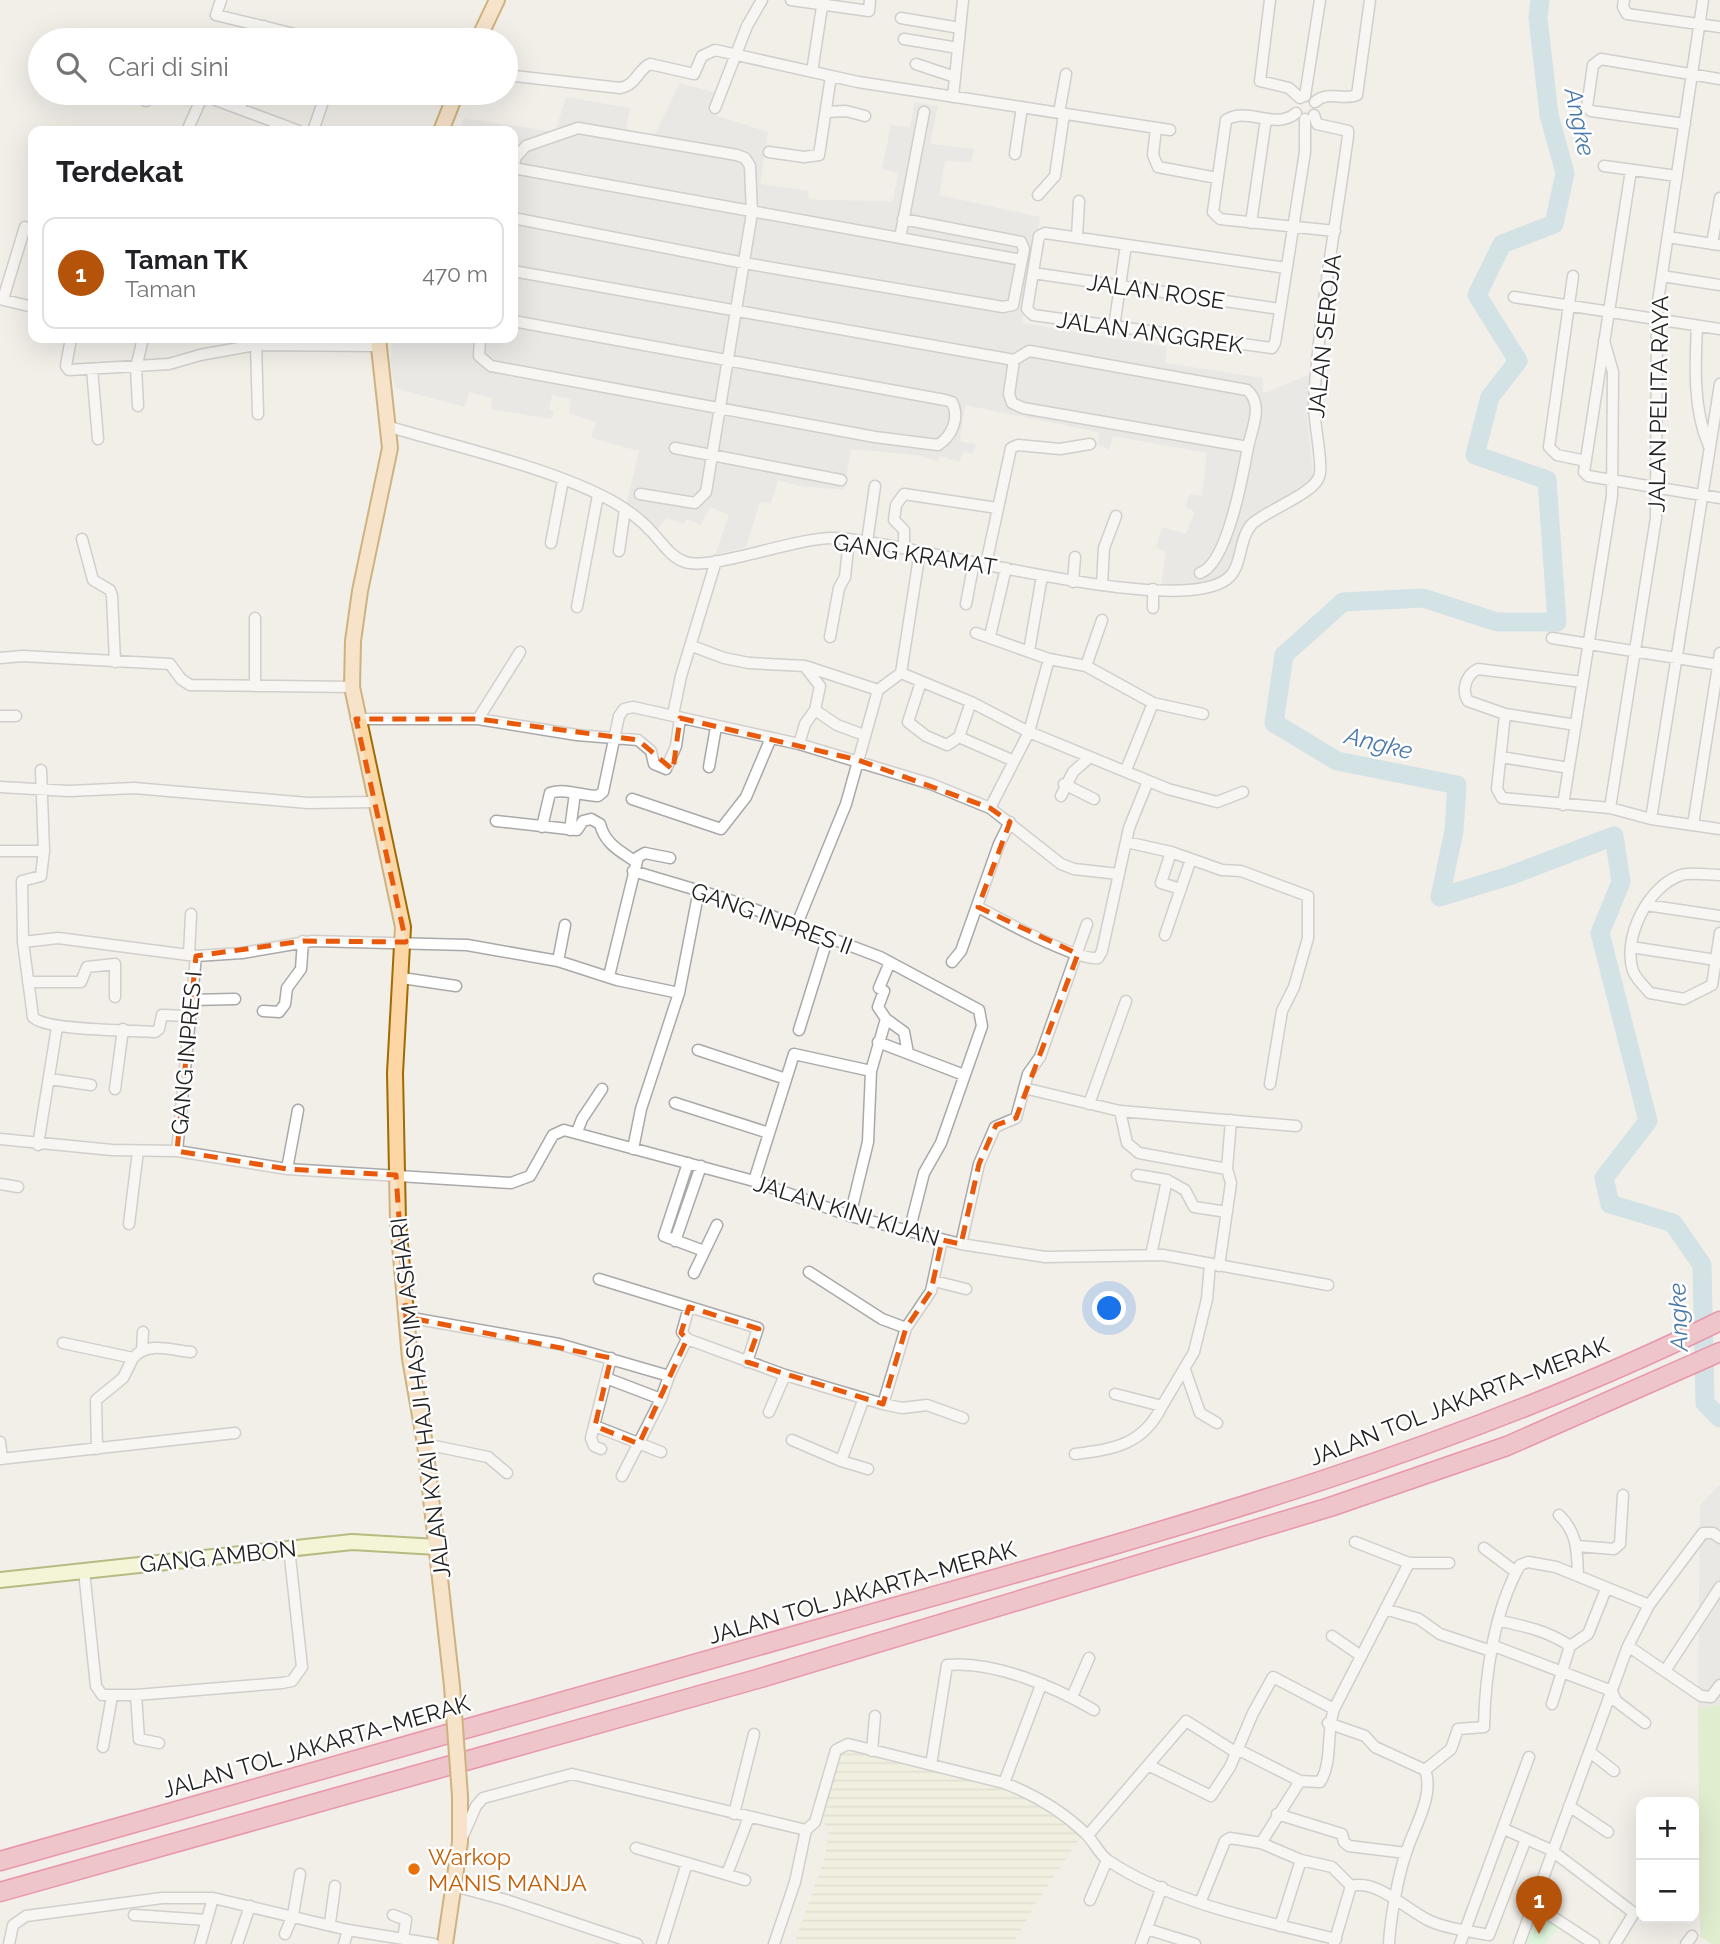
<!DOCTYPE html>
<html lang="id">
<head>
<meta charset="utf-8">
<style>
	:root { --surface:#fff; --page:#f2f2f2; --text:#202124; --muted:#757577; --line:#e0e0e0; --accent:#b45309 }
	body { margin:0; font-family:Raleway,sans-serif; background:var(--page); color:var(--text) }
	.controls { position:absolute; right:21px; bottom:21px; display:grid; overflow:hidden; border-radius:14px; box-shadow:0 7px 28px #0002 }
	.controls button { width:63px; height:63px; display:grid; place-items:center; padding:0; border:0; border-bottom:2px solid var(--line); background:var(--surface); color:var(--text); font:35px sans-serif }
	.you { position:absolute; left:1110px; top:1309px; width:24px; height:24px; margin:-18px; border:5px solid #fff; border-radius:50%; background:#1a73e8; box-shadow:0 0 0 10px #1a73e833 }
	.badge { display:grid; place-items:center; width:46px; height:46px; border-radius:50%; background:var(--accent); color:#fff; font-size:23px; font-weight:700 }
	.pin { position:absolute; translate:-50% -58px; filter:drop-shadow(0 2px 4px #0008) }
	.pin::after { content:''; position:absolute; top:37px; width:24px; height:21px; background:inherit; clip-path:polygon(0 0,100% 0,50% 100%) }
	.list { margin:0; padding:0; list-style:none }
	h2 { display:flex; justify-content:space-between; align-items:center; height:91px; margin:0; padding:0 28px; font-size:30px }
	h2 small { font-size:23px; font-weight:400; color:var(--muted) }
	.list li { display:grid; grid-template-columns:46px 1fr auto; gap:21px; align-items:center; box-sizing:border-box; height:112px; margin:0 14px 14px; padding:0 14px; border:2px solid var(--line); border-radius:14px }
	.list b { display:block; font-size:26px; white-space:nowrap }
	.list p { margin:0; font-size:23px; white-space:nowrap; color:var(--muted) }
	.list em { font-size:23px; font-style:normal; color:var(--muted) }
	.icon { flex:none; width:38px; height:38px; fill:none; stroke:currentColor; stroke-width:2; stroke-linecap:round; stroke-linejoin:round }
	.map { position:relative; flex:none; width:1720px; height:1944px; overflow:hidden }
	.search { position:absolute; background:var(--surface); box-shadow:0 7px 28px #0002; left:28px; top:28px; width:490px; height:77px; display:flex; align-items:center; gap:18px; box-sizing:border-box; padding:0 24px; border-radius:38px; color:var(--muted); font-size:26px }
	.panel { position:absolute; background:var(--surface); box-shadow:0 7px 28px #0002; left:28px; top:126px; width:490px; height:217px; border-radius:14px }
	.map>svg:first-child { display:block }
</style>
</head>
<body>
<div class="map">
<svg width="1720" height="1944" viewBox="0 0 1720 1944">
	<defs>
		<pattern id="farmland-rules" width="6" height="5" patternUnits="userSpaceOnUse" patternTransform="scale(1.75)"><rect width="6" height="5" fill="#eef0d5"/><path d="M0 2.5h6" fill="none" stroke="#ccceb7"/></pattern>
	</defs>
	<rect width="100%" height="100%" fill="#f2efe9"/>
	<path fill="#e0dfdf" d="M680,83L717,93L711,114L768,132L760,184L809,191L808,198L819,200L893,201L898,173L882,169L891,125L910,127L915,102L938,106L930,144L974,149L971,162L945,161L939,195L1040,217L1022,323L1167,347L1165,363L1263,378L1262,392L1265,393L1315,372L1307,418L1314,483L1244,528L1225,578L1212,583L1161,587L1166,551L1156,548L1162,527L1186,534L1195,512L1185,507L1190,494L1202,496L1207,453L1113,436L1109,450L1098,444L1099,432L965,405L960,441L976,444L973,454L964,451L959,462L940,456L937,461L917,455L851,449L844,490L799,486L778,480L771,503L760,502L746,547L715,555L729,515L710,507L701,525L687,519L683,524L666,518L656,531L626,506L639,451L591,438L596,422L569,413L571,399L552,395L549,410L554,412L551,419L491,409L492,398L469,392L465,407L395,388L390,363L393,338H513V131H459L464,118L555,132L566,97L630,108L626,129L653,138Z
		M1720,1484V1705L1698,1708L1700,1505Z"/>
	<path fill="url(#farmland-rules)" d="M842,1747L1026,1796L1081,1836L1033,1908L1013,1944H794L825,1857L829,1830L820,1817Z"/>
	<path fill="#cdebb0" d="M1720,1705V1944H1712L1700,1937L1698,1708Z"/>
	<path fill="#c8facc" d="M1535,1906L1562,1924L1545,1944H1520Z"/>
	<g fill="none" stroke-linecap="round" stroke-linejoin="round">
		<path stroke="#aad3df" stroke-width="19" d="M1540,0L1538,18L1549,115L1565,173L1554,224L1502,244L1477,295L1518,361L1490,397L1475,455L1547,480L1557,622H1497L1423,598L1343,602L1284,655L1274,723L1337,761L1457,785L1454,831L1440,897L1509,876L1614,836L1621,882L1600,933L1648,1121L1604,1178L1610,1204L1673,1223L1702,1265L1705,1403L1720,1418"/>
		<defs>
			<path id="street" d="M221,0L216,15L319,40
				M791,0L869,11L870,0
				M1270,0L1260,81L1289,88L1300,98
				M1624,0L1623,7L1627,14L1720,27
				M901,18L960,28
				M904,39L958,48
				M260,40L264,26
				M916,64L955,77
				M812,72L823,0
				M506,75L620,88C637,85 637,70 650,64L694,74L702,56L715,50L858,82L1170,130
				M197,93L299,131
				M1305,96L1320,0
				M953,97L963,0
				M146,101L151,93
				M1315,102C1328,90 1343,101 1357,95L1370,0
				M715,108L747,26L762,0
				M240,109L245,93
				M826,112L846,111L865,116
				M1059,113L1066,74
				M1296,113C1275,131 1248,106 1226,120L1213,212L1220,219L1335,231
				M1685,124L1591,111L1587,107L1593,65L1601,59L1720,79
				M1156,128L1153,155L1158,167L1217,178
				M187,131L203,95
				M313,131L326,93
				M769,152L804,157L819,155L831,76
				M1015,154L1022,107
				M1604,166L1677,176
				M513,167L516,157L526,146L578,128L737,155L745,158L750,166L752,213L706,492L695,503L640,494
				M513,168L1022,260
				M1631,170L1584,472L1588,476L1720,498
				M1038,195L1055,176L1064,114
				M513,218L744,263L1003,307L1013,305L1024,249L1021,242L903,219
				M1251,223L1266,119
				M1077,237L1079,201
				M1668,237L1720,245
				M900,238L924,112
				M1712,244L1720,198
				M1286,268L1045,233L1039,236L1027,309L1033,315L1272,348L1275,343L1305,152V119
				M513,271L1014,360L1029,351L1041,353L1247,390C1264,404 1252,428 1248,447L1023,408L1012,403L1009,394L1014,360
				M1033,273L1280,309
				M1573,276L1549,447L1557,455L1586,461
				M1662,276L1720,285
				M1514,297L1720,329
				M0,299L33,307
				M3,299L25,227
				M1697,326C1695,365 1693,410 1709,446
				M1114,327L1126,245
				M71,338L66,366L69,370L169,364L200,355L256,345L378,346
				M480,338L479,356L491,366L875,437L938,445C952,436 960,418 952,402L945,400L513,321
				M256,345L258,414
				M92,369L98,439
				M138,406L136,368L143,338
				M390,427C457,447 552,468 612,501C626,509 639,518 650,530C661,541 670,557 685,562C711,571 796,537 834,538C910,541 1174,620 1227,579C1243,567 1238,539 1252,524C1267,510 1313,494 1319,477C1324,467 1313,419 1314,402C1319,314 1336,224 1348,136V131L1317,124L1314,115
				M675,448L841,480
				M82,539L93,580L110,590L112,596L115,662
				M867,542L875,486
				M551,543L563,480
				M904,548V530L894,520L896,505L904,494L997,508
				M619,551L625,509
				M986,564L1011,448L1018,445L1060,449L1090,444
				M1200,573C1227,564 1243,475 1248,447
				M1073,582L1075,557
				M1102,585L1104,548L1116,516
				M966,604L974,562
				M577,607L598,495
				M1153,608V589
				M976,633L1049,659L1086,666L1153,703L1203,714
				M990,636L1006,568
				M830,637L839,588L845,577L849,539
				M1552,638L1720,665
				M692,646L724,658L749,663L805,666L878,690
				M1029,651L1042,576
				M0,658L22,656L170,664L181,679L190,685L352,687
				M1086,666L1102,620
				M901,673L971,702L1029,732L1168,789L1217,802L1243,792
				M921,682L908,722L926,736L947,745L959,737L971,702
				M255,686V618
				M815,710L837,725L864,735
				M1505,714L1497,789L1502,798L1610,808L1651,819L1720,829
				M673,715L681,676L716,561
				M0,716H16
				M356,719H478L577,735L638,740L651,751L654,764L666,769L676,746L680,718
				M478,719L520,652
				M1576,725L1505,714L1468,701C1461,690 1466,675 1478,669L1582,682
				M959,737L1014,761
				M799,744L805,724L815,710L820,686L805,667
				M1501,757L1569,768
				M709,767L716,727
				M41,770L44,851L41,876L22,881L23,942L33,1017C45,1031 132,1030 155,1032L159,1029L162,1015L189,1016
				M1126,770L1153,703
				M1064,784L1094,799
				M0,787L69,791L134,788L308,803L375,802
				M1061,796L1073,772L1090,757
				M632,799L721,829L746,797L771,738
				M1563,805L1612,496L1613,372L1604,341
				M990,808L1029,732L1049,659
				M1610,808L1656,518L1657,308L1703,0
				M1651,819L1720,384
				M496,821L577,830L583,821L591,819L600,824C605,844 620,851 636,862
				M1693,825L1720,653
				M542,827L550,793C566,788 582,796 598,796L603,792L619,716L624,709L633,707L799,744L931,784L990,808L1061,864L1074,869L1118,874
				M570,830L575,793
				M1126,842L1171,852L1222,870L1241,871L1308,896V938L1294,987L1282,1011L1270,1084
				M0,851H44
				M1171,852L1161,883L1181,889
				M633,871L727,899L880,957L979,1010L982,1026L941,1143L924,1173L909,1232
				M1646,905L1720,916
				M978,907C1000,919 1076,961 1098,958L1102,951L1129,828L1148,781
				M797,924L846,804L878,690L901,673L920,551
				M1165,935L1191,859
				M23,942L58,938L196,956L242,953L312,941L467,945L558,961L617,980L679,993
				M1631,947L1716,960
				M189,955L191,914
				M558,961L565,925
				M890,962L879,988L884,991L878,1007L886,1019L904,1032L908,1053
				M952,962L961,951L999,844L1010,822
				M609,976L638,857L645,853L670,858
				M402,978L456,986
				M28,982H81L87,967L115,964V997
				M1712,985L1684,999L1650,993C1645,987 1636,979 1633,971C1622,938 1648,886 1681,875C1693,872 1708,875 1720,875
				M1712,985L1720,933
				M191,1000L235,999
				M263,1011L279,1012L285,1004L287,988L301,969L303,941
				M799,1030L828,937
				M878,1042L964,1075
				M698,1050L786,1079
				M50,1079L91,1085
				M1024,1088L1120,1111L1296,1126
				M115,1089L123,1029
				M675,1103L769,1133
				M1089,1104L1126,1001
				M1120,1111L1127,1143L1139,1153L1227,1169
				M577,1132L582,1119L602,1089
				M0,1139L112,1150L177,1151L287,1169L511,1183L530,1176L553,1135L564,1130L754,1181L850,1216L961,1244L1045,1257L1163,1255L1328,1285
				M38,1145L57,1027
				M633,1149L641,1109L679,993L699,890
				M177,1151L196,956
				M688,1163L664,1236L704,1251
				M287,1169L298,1110
				M1137,1175L1167,1180L1185,1190L1194,1207L1227,1212
				M754,1181L794,1054L871,1071
				M0,1184L18,1187
				M850,1216L868,1142L871,1071L886,1019
				M129,1224L138,1151
				M675,1241L701,1166
				M961,1244L979,1164L995,1127L1016,1118L1028,1074L1040,1057L1087,924
				M1151,1255L1167,1180
				M1219,1266L1231,1183L1227,1169L1231,1120
				M809,1272L882,1319L906,1328
				M694,1273L717,1225
				M599,1279L758,1328L747,1362
				M934,1281L966,1289
				M406,1317L559,1344L669,1376L687,1339L785,1375L883,1404L902,1408L927,1405L963,1418
				M687,1339L682,1332L689,1307
				M63,1343L133,1358C148,1341 170,1350 191,1352
				M142,1350L143,1332
				M611,1358L606,1378L661,1399
				M1185,1370L1200,1413L1217,1423
				M1115,1394L1162,1406L1194,1352L1207,1299L1210,1264
				M883,1404L906,1328L931,1291L942,1240
				M769,1412L785,1375
				M595,1426L661,1452
				M792,1440L841,1461L864,1398
				M0,1442L2,1459
				M425,1444L488,1457L507,1473
				M97,1449L96,1400L123,1378L133,1358
				M601,1449L594,1446L591,1438L606,1378
				M1075,1454C1114,1449 1143,1445 1162,1406
				M0,1459L235,1433
				M841,1461L868,1469
				M622,1476L661,1399L669,1376
				M1559,1515C1578,1533 1577,1552 1578,1576
				M1355,1542L1409,1563H1449
				M1577,1546L1614,1549L1620,1544L1623,1495
				M1484,1548L1516,1572
				M84,1571L96,1686L102,1695H136L282,1683L292,1681L302,1667L289,1548
				M1385,1609L1419,1619L1440,1634L1488,1650L1494,1646
				M1500,1621C1525,1626 1548,1631 1570,1646
				M1332,1636L1361,1656
				M1494,1646L1612,1691L1616,1701L1645,1723
				M1628,1646L1701,1696L1711,1697L1720,1685
				M1665,1671L1720,1587
				M136,1695L139,1739L159,1743
				M1072,1697L1089,1658
				M1552,1704L1570,1646L1588,1634L1606,1589
				M1328,1723L1365,1736L1375,1747L1425,1770
				M103,1747L112,1696
				M1239,1750L1300,1781L1320,1782C1333,1763 1326,1731 1334,1709L1409,1563
				M872,1751L875,1716
				M1590,1752L1614,1771
				M931,1765L947,1665C993,1660 1055,1687 1094,1710
				M1150,1766L1211,1796L1230,1767L1253,1713L1273,1677L1334,1709
				M1425,1770L1451,1749L1458,1729L1484,1727C1485,1675 1494,1611 1520,1565L1528,1562L1556,1567L1649,1605
				M1004,1783L1041,1685
				M1569,1806L1608,1832
				M734,1814L754,1734
				M1277,1814L1342,1834L1344,1842L1349,1846L1406,1853
				M1504,1829L1551,1850L1634,1913L1615,1944
				M1088,1835L1186,1721L1237,1753
				M462,1838L476,1806L483,1798L572,1774L806,1830L815,1822L836,1750L848,1744L1004,1783C1033,1794 1062,1811 1085,1833C1094,1841 1099,1855 1109,1861C1169,1902 1266,1922 1336,1939
				M1261,1843L1300,1781
				M636,1848L745,1880
				M727,1874L749,1817
				M454,1886L506,1900L637,1944
				M1351,1886C1378,1879 1406,1910 1430,1921C1447,1929 1470,1931 1489,1935L1526,1839
				M1090,1900L1107,1860
				M1200,1903L1225,1841L1230,1838L1261,1843L1301,1860L1332,1867L1351,1886
				M1533,1904L1594,1944
				M134,1915L207,1920
				M393,1915L406,1920L403,1939
				M330,1923L335,1886
				M1280,1926L1301,1860
				M1147,1929L1195,1944
				M285,1934L293,1915L300,1874
				M1334,1943L1351,1886
				M9,1944L13,1925L26,1916L162,1898H213L348,1930L434,1944
				M200,1944L213,1898
				M237,1944L250,1906
				M344,1944L348,1930
				M662,1944L687,1863
				M774,1944L795,1882L806,1830
				M1141,1944L1162,1887
				M1389,1944C1390,1920 1398,1876 1406,1853C1413,1829 1435,1796 1425,1770
				M1460,1944L1529,1757
				M1519,1944L1628,1646L1649,1605L1703,1533H1713L1720,1538
				M1686,1944L1692,1936"/>
			<path id="secondary" d="M0,1580L352,1542L437,1547"/>
			<path id="primary" d="M478,40L497,0
				M441,131L456,93
				M378,338L390,448L360,591L353,641L352,687L403,927L395,1073L398,1222L410,1359L425,1444L452,1686
				M445,1944L460,1842V1796"/>
			<path id="highway" d="M0,1861C294,1778 588,1695 881,1611C1166,1531 1454,1452 1720,1321
				M0,1892L757,1679L1330,1507L1507,1446L1720,1352"/>
		</defs>
		<use href="#street" stroke="#a9a9a9" stroke-width="13"/>
		<use href="#secondary" stroke="#707d05" stroke-width="18"/>
		<use href="#primary" stroke="#a06b00" stroke-width="18"/>
		<use href="#highway" stroke="#dc2a67" stroke-width="21"/>
		<use href="#street" stroke="#fff" stroke-width="10"/>
		<use href="#secondary" stroke="#f7fabf" stroke-width="14"/>
		<use href="#primary" stroke="#fcd6a4" stroke-width="14"/>
		<use href="#highway" stroke="#e892a2" stroke-width="18"/>
		<defs>
			<path id="primary-bridge" d="M452,1686L460,1796"/>
		</defs>
		<use href="#primary-bridge" stroke="#a06b00" stroke-width="18" stroke-linecap="butt"/>
		<use href="#primary-bridge" stroke="#fcd6a4" stroke-width="14"/>
	</g>
	<path d="M0 0H1720V1944H0ZM680,718L858,760L990,808L1010,822L978,907L1078,954L1016,1118L996,1125L979,1164L961,1244L942,1240L931,1291L906,1328L883,1404L747,1362L759,1329L689,1307L681,1333L687,1339L639,1444L595,1426L611,1358L406,1317L396,1175L287,1169L177,1151L196,956L303,941L406,942L356,719H478L638,740L673,770Z" fill="#f2efe9" fill-opacity=".55" fill-rule="evenodd"/>
	<path fill="none" stroke="#e8590c" stroke-width="5" stroke-dasharray="14 9" stroke-linejoin="round" d="M680,718L858,760L990,808L1010,822L978,907L1078,954L1016,1118L996,1125L979,1164L961,1244L942,1240L931,1291L906,1328L883,1404L747,1362L759,1329L689,1307L681,1333L687,1339L639,1444L595,1426L611,1358L406,1317L396,1175L287,1169L177,1151L196,956L303,941L406,942L356,719H478L638,740L673,770Z"/>
	<circle fill="#e8710a" stroke="#fff" stroke-width="2.5" cx="414" cy="1869" r="7"/>
	<g text-anchor="middle" dominant-baseline="central" stroke-width="5" stroke-linejoin="round" paint-order="stroke">
		<g font-size="23" fill="#222" stroke="#fff">
			<text transform="translate(1156 291) rotate(8)">JALAN ROSE</text>
			<text transform="translate(1150 332) rotate(8)">JALAN ANGGREK</text>
			<text transform="translate(1324 336) rotate(-84)">JALAN SEROJA</text>
			<text transform="translate(1658 404) rotate(-89)">JALAN PELITA RAYA</text>
			<text transform="translate(915 554) rotate(9)">GANG KRAMAT</text>
			<text transform="translate(772 918) rotate(20)">GANG INPRES II</text>
			<text transform="translate(186 1053) rotate(-85)">GANG INPRES I</text>
			<text transform="translate(847 1210) rotate(17)">JALAN KINI KIJAN</text>
			<text transform="translate(420 1398) rotate(-97)">JALAN KYAI HAJI HASYIM ASHARI</text>
			<text transform="translate(1459 1401) rotate(-21)">JALAN TOL JAKARTA–MERAK</text>
			<text transform="translate(218 1556) rotate(-6)">GANG AMBON</text>
			<text transform="translate(862 1592) rotate(-16)">JALAN TOL JAKARTA–MERAK</text>
			<text transform="translate(316 1746) rotate(-16)">JALAN TOL JAKARTA–MERAK</text>
		</g>
		<g font-size="23" fill="#c56008" stroke="#fff" text-anchor="start">
			<text x="428" y="1856">Warkop<tspan x="428" dy="26">MANIS MANJA</tspan></text>
		</g>
		<g font-size="24" font-style="italic" fill="#4a7aab" stroke="#fff">
			<text transform="translate(1580 122) rotate(78)">Angke</text>
			<text transform="translate(1379 743) rotate(14)">Angke</text>
			<text transform="translate(1678 1317) rotate(-92)">Angke</text>
		</g>
	</g>
</svg>
<div class="controls">
<button>+</button>
<button>−</button>
</div>
<div class="you"></div>
<div class="pin badge" style="left:1539px;top:1934px">1</div>
<div class="search"><svg class="icon" aria-label="search" viewBox="0 0 24 24"><circle cx="10" cy="10" r="6"/><path d="M15 15l6 6"/></svg>Cari di sini</div>
<section class="panel">
<h2>Terdekat<small></small></h2>
<ul class="list">
<li><span class="badge">1</span><div><b>Taman TK</b><p>Taman</p></div><em>470 m</em></li>
</ul>
</section>
</div>
</body>
</html>
